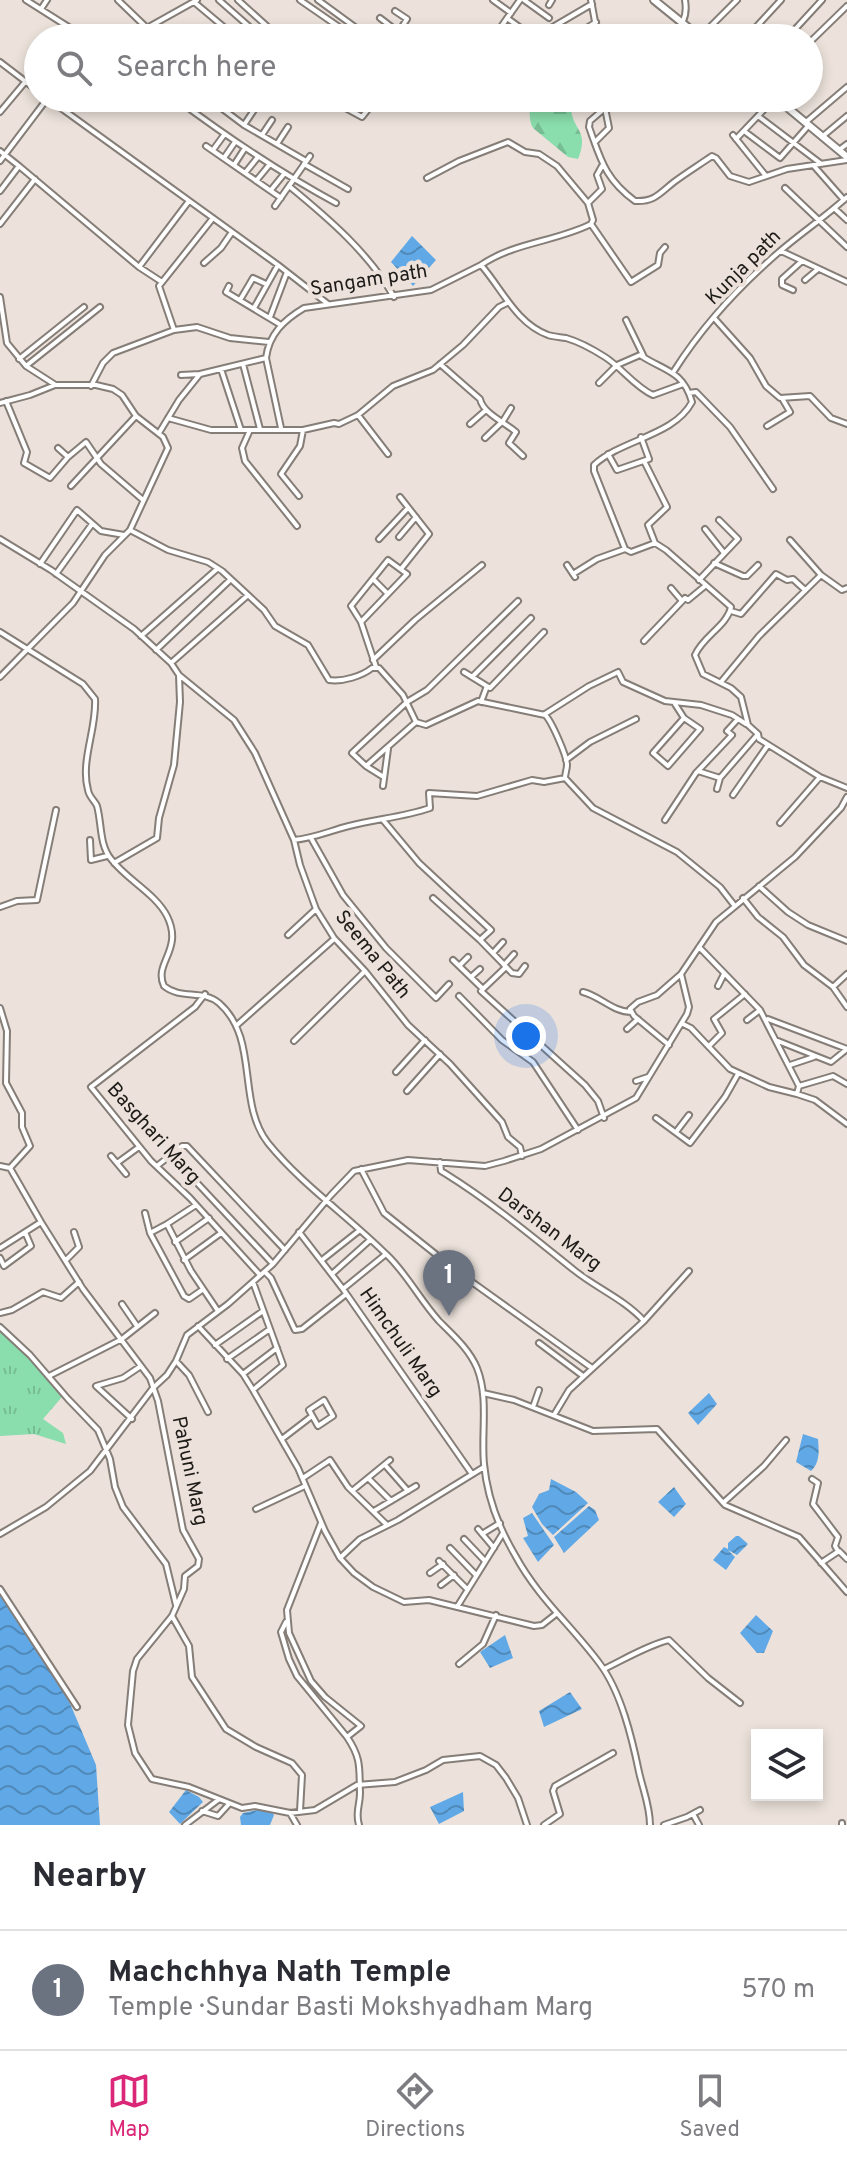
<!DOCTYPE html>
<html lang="en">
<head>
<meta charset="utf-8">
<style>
	:root { --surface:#fff; --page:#f7f7f7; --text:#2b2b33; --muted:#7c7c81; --line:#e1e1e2; --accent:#db2777 }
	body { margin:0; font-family:Overpass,sans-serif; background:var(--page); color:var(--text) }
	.controls { position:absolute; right:24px; bottom:24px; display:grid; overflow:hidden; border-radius:0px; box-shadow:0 4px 12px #0003 }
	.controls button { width:72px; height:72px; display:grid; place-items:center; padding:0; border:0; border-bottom:2px solid var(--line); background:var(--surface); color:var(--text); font:40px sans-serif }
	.you { position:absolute; left:526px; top:1036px; width:28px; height:28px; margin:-20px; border:6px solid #fff; border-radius:50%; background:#1a73e8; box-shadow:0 0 0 12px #1a73e833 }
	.badge { display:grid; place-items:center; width:52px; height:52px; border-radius:50%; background:var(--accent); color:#fff; font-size:26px; font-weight:700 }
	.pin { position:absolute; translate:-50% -66px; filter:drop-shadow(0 2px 4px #0008) }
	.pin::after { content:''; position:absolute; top:42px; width:28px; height:24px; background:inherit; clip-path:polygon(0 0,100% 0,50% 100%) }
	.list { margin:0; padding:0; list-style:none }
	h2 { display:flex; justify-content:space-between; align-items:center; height:104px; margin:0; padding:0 32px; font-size:34px }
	h2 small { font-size:26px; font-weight:400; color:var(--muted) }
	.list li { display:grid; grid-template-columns:52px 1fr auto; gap:24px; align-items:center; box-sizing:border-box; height:120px; padding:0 32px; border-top:2px solid var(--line) }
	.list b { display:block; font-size:30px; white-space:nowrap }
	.list p { margin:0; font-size:26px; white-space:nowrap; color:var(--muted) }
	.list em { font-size:26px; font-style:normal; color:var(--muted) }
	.icon { flex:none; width:44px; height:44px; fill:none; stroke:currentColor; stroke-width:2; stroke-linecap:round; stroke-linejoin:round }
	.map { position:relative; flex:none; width:847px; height:1825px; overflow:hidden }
	.search { position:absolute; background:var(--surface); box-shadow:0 4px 12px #0003; left:24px; right:24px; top:24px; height:88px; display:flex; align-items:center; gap:20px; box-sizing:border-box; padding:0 28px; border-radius:44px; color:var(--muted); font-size:30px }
	.sheet { height:224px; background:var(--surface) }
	nav { display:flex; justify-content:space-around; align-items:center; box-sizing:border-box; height:112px; border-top:2px solid var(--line); background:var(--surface); font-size:22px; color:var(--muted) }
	nav a { display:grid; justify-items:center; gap:4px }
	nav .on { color:var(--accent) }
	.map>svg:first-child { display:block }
</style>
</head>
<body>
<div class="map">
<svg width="847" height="1825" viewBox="0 0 847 1825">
	<defs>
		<pattern id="grass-tufts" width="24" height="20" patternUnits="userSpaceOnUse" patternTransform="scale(2)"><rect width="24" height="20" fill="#8addac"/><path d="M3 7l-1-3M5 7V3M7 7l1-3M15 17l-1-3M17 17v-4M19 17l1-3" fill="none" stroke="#77bd93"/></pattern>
		<pattern id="forest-firs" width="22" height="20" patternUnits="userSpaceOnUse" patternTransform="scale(2)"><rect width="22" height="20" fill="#8addac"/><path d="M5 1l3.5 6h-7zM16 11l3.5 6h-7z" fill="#77bd93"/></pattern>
		<pattern id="water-waves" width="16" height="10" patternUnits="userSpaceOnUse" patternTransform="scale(2)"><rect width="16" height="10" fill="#61a9e6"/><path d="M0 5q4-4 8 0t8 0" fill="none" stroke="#4f89b9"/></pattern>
	</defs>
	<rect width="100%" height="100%" fill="#ece2db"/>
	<path fill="url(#grass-tufts)" d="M0,1331L22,1349L62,1397L43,1419L63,1433L66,1444L34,1434L0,1436Z"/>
	<path fill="url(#forest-firs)" d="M538,98L551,107L562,104L571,108C572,130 590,130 578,159L568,157L533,128C529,122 529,108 531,101Z"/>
	<path fill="url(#water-waves)" d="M412,236L436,260L413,286L391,262Z
		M709,1393L717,1404L698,1425L688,1413Z
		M803,1434L818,1439C819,1451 820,1463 811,1471L796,1462Z
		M551,1479L576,1492L588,1503L553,1535L542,1524L532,1507L539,1494L549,1490Z
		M674,1487L686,1504L674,1517L658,1502Z
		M589,1506L595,1510L599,1520L564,1553L554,1537Z
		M532,1513L554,1545L538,1562L523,1538L528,1536L523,1518Z
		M736,1536H739L748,1544L737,1555L728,1550L735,1557L726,1570L713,1560L724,1547L728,1549V1543Z
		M0,1594L48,1656L69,1701L96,1765L100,1825H0Z
		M756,1615L773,1631L764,1653H757L740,1633Z
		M505,1635L513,1658L490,1668L480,1652Z
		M570,1692L582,1709L544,1727L539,1711Z
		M186,1790L199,1797L203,1802L180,1824L169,1812Z
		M463,1792L464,1811L439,1824L430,1807Z
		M262,1809L270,1810L274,1815L270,1825H241L240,1817L243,1813Z"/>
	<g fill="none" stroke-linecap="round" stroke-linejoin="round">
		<defs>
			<path id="minor" d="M26,0L86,38
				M118,0L147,28
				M219,0L262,38
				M238,0L280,38
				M300,0L355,38
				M318,0L370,38
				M493,0L511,13
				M524,0L549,18
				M591,0L598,38
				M194,2L237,38
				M549,5L552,0
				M41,9L47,0
				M395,11L407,19L398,33
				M380,18L406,38
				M507,18L525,31
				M497,33L503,38
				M700,37L737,0
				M122,38L138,33L197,0
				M386,38L393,28
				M493,38L520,0
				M534,38L592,4
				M571,38L596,22
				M670,38C682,25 688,18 685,0
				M746,38L781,0
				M787,38L822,0
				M809,43L847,6
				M0,62L38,91
				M47,98L278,265L328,304
				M175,98C227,137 279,172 336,203
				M208,98L244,125L306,161
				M327,98L362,117L377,98
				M401,98L410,103
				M555,98L563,101L575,98
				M605,98V108L590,121L589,127C601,160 605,179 635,201C655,202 660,193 674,182C686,173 699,165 712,156L716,158L730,176L749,182L787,169L847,160
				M707,103L713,98
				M0,112L26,81
				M758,116L820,163
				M806,122L847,87
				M244,125L254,110
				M744,131L780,158L809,125
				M262,135L272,120
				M733,135L766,176
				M823,136L847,116
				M736,139L775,98
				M595,142L609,128L605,108
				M277,144L288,127
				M206,146L281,198
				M213,150L224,135
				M839,150L847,144
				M0,151L19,166L0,191
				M224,158L235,142
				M0,161L47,99
				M304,164L348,189
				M234,165L245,148
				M19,166L139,267L162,282
				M814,166L844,200
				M245,173L258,157
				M427,178L459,161L508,142L525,152L539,154L557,166L588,203
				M256,181L270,164
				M289,186C328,218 369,253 394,297
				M785,188L847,247
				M271,190L284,174
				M275,206L310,156
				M834,208L847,220
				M213,218L159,286L174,330L197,327L230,338L269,342
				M0,224L35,179
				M591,224L631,282L658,265L660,253L665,247
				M781,251L847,282
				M204,263L221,248L232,232
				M481,265C515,242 555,242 591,224L593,220L588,203L602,189L597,175L602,166
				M139,267L189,201
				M805,280L818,269
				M229,286L226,292L281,325
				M793,290L782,285V279L802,261
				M0,297L7,343L26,366L54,384
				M240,300L253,278L266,284
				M254,308L278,265
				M270,317L287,272
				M715,319L750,358L766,386L780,398L810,396L831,418L847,424
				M626,320L644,357
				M266,358L281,428
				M19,359L84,307
				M243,364L260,429
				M440,364L480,399C483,413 504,422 516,432L509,443L523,456
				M26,366L100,307
				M221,369L241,430
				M674,371C700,330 734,292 771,259C795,237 823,219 847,197
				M181,375L200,374
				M599,383L617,365L640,355C664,371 683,370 692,402C674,436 622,439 594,465V471L625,549L631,552L655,543L666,550L731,607C727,626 703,636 695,655L703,674L731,688L741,697L748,725L758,734L759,739L820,777L847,788
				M91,386L103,363L113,353L174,330
				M689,393L696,392L730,427L773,489
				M6,401L27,452L24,463L50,478L68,457
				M0,403L30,395L55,385H96L113,389L122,395L136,416L163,437L168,448L130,530L168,550L208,562L222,571L264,610L275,626L308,645L329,680C343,682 362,676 372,668H379L403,695L416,722L426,725L478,701L545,715C551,720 567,756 567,765C567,769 565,774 565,778
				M358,415L388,454
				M168,418L211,430H303L334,423L339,424L358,415L393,386L433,370L463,345L499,307L507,303
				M470,424L486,410
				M767,426L790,412L783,400
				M250,430L242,448L245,461L297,526
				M159,433L179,400L200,374L266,358C269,334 284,320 304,308L431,290L481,265C502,289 516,323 548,335C554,337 561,337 566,338C580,342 594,350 605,357C622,368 635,387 653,395L683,384
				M485,438L503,421L511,408
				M58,448L68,457L86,442L101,464L143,500
				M608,454L617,470L649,459L641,437
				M644,461L667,507L648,525L655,543
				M71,486L136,416
				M299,496L281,474L300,446L303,430
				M400,497L429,534L401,569
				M705,529L724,553
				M399,537L416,517
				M0,539L51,570L134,629L171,663L179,675L180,702L174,765L159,818L157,838L114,863
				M379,539L408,508
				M790,540L821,575L842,590L847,588
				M714,563L743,576H747L758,565
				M40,564L77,510L101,531L124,535
				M567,565L575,577
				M56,574L92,524
				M573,574L597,559L625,549
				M373,579L388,594
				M699,580L738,539L719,520
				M671,588L682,601
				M731,611L741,614L776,574L787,580L793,579L805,590
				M361,622L407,574L388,560L351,606L361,622L376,667
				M0,632L83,684L95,699C97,728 80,761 88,790C89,797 95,801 97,806C102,824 99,844 111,859C127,880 155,893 167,916C184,950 153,963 164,986C181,1000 202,989 219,1003C260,1039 236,1102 268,1143C302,1185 348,1216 387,1255C407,1274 420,1300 439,1321C453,1335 469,1349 477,1368C489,1398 481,1433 484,1464C487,1495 499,1528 515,1555C538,1598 572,1626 600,1664C621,1692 632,1738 639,1772C643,1790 650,1806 650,1825
				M141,636L217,569
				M644,641L685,598L688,600L705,586
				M156,650L230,580
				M373,660L415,620L482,565
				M171,663L247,596
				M464,672L490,688L544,632
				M179,675L234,720L255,753L294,840L300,865L316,909L334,938L365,971L408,1025L450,1064L502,1122L508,1137L520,1147L522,1156
				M0,677L73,603L105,555L130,530
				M472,677L531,618
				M721,682L759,636L821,575
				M481,702L487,686
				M675,704L684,718L700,729L668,766L653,753L684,718
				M545,714L589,686L618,672L623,682L665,701L701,705L732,715L746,724
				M416,722L366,766L352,753L407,702L427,690L518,601
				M566,760L590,742L636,719
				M366,766L382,776
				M698,771L720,778
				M383,786L388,749
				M717,789L720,778L758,734
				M733,795L768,745
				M383,820L419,863L491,930L480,940L512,973L519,974L525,966
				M665,820L696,773L732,735L727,731L738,719
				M780,823L820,777
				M311,838L343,895L386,948L436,998L449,984
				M90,840L91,860L107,856
				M294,840C315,838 329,831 349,826C376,819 404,817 430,808L429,793L477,796L532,780L544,782L565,778L593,808L677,852L720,887L734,905
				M759,886L788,912L808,925L847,941
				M433,898L480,940
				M743,898L758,917L783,937L804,965L833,987L847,1007
				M0,907L17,901L37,900L56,810
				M288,935L316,909
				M699,947L760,1010L799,1086
				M493,953L503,942
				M453,960L483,989L506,967
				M460,965L468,957
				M504,965L514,954
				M471,977L480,969
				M718,986L724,974
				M833,987L847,974
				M483,989L481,991L585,1085L598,1101L604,1118
				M583,992C600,996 613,1012 631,1012
				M205,994L195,1007L91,1087L151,1161L190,1198L260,1275
				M459,996L502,1040L533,1062L578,1130
				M0,1008L7,1031L6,1083L22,1113V1127L30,1146L10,1168
				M768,1019L847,1049L831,1062L778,1041
				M747,1020L760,1010
				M683,1024L691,1028L730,1069L769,1087L797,1094L799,1086L833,1076L847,1084
				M237,1025L334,939
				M627,1029L638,1019
				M294,1041L365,971
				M669,1045L634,1016L630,1009L638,1002L657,995L681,974
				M709,1046L722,1033L714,1019L745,994
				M790,1065L814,1057
				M396,1072L425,1040
				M636,1081L648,1077
				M407,1091L440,1054
				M797,1094L815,1100L847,1124
				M656,1118L690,1143L725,1097L738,1074
				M676,1132L689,1115
				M171,1155L273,1264
				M111,1156L126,1174
				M440,1162L441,1171L446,1174C491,1202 533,1237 574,1270C596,1288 624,1299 644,1321
				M117,1163L139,1147
				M0,1166L10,1168L41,1222L83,1289L150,1378L158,1401L183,1530L199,1559L198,1566L185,1576L184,1589L172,1616L137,1659L133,1671L128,1725L135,1753L152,1779L189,1787L242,1808L255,1806L290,1813L315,1810L357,1785L395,1782L426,1770L443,1760L480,1756L496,1765L506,1778L518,1798L527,1825
				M157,1166L182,1146H187L285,1250
				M361,1169L384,1213L458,1272L592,1368
				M196,1205L167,1224L191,1271L218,1311
				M145,1213L150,1233L184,1296L189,1299L202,1290
				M299,1232L343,1289L472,1474
				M150,1233L167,1224
				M175,1242L209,1218
				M0,1248L41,1222
				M0,1258L4,1266L31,1246L25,1232
				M66,1260L79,1247L74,1232
				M184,1260L221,1233
				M322,1260L360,1230
				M265,1272L271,1278L295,1330L302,1329L345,1295
				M332,1274L370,1240
				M253,1282L283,1365L253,1390
				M343,1289L386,1254
				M122,1304L137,1326
				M0,1313L12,1310L43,1292L61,1298L79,1282
				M198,1326L243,1374L253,1390L298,1468L325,1531L340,1558L354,1573L373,1587L404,1602L429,1600L534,1626L542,1625L556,1614
				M0,1327L30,1355L68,1399L98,1430L110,1459L115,1487L123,1507L166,1564L176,1605
				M539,1343L583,1376
				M215,1345L263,1311
				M227,1359L270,1329
				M176,1361L189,1375L208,1412
				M243,1374L277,1348
				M49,1376L122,1339L155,1313
				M483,1393L514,1400L593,1431L657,1429L725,1505L799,1537L847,1592
				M324,1400L333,1416L318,1426L309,1410Z
				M533,1407L539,1390
				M554,1415L569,1390L644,1321L689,1271
				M132,1419L96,1386L123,1378L141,1366
				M282,1439L312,1416
				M385,1465L408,1491
				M303,1478L330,1460L348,1487L387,1525
				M368,1478L391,1501
				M812,1479L818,1483L813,1504L838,1537L835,1546L838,1551
				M352,1491L390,1460
				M723,1503L764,1466L786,1440
				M256,1509L305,1486
				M374,1511L416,1486
				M321,1523L287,1610L289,1633L311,1681L325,1697L361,1726L347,1737C362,1759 359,1769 360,1793C360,1806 355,1812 359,1825
				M478,1529L494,1548
				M0,1534L46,1507L90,1471L153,1388L167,1375L176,1361L187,1335L228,1304L273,1264L331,1195L354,1171L408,1160L485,1166L504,1161L541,1149L636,1098L687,1014L689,1007L681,974L716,922L795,857L841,808L847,797
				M482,1534L500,1523
				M464,1539L484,1560
				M450,1548L476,1575
				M340,1558L360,1539L398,1520L484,1467
				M439,1561L467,1589
				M821,1563L839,1551L847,1559
				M430,1573L443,1564
				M441,1585L454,1575
				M0,1589L77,1707
				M457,1607L503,1533
				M172,1616L189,1646L192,1677L226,1729L256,1747L292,1763L302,1775L300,1811
				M286,1622L281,1632L289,1659L297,1676L347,1737
				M459,1664L483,1644L496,1615
				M604,1669C625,1659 648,1645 669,1640L708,1678L740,1703
				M202,1811L218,1816L229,1804
				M290,1813L297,1825
				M693,1814L699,1825
				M185,1825L218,1800
				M544,1825L560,1814L553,1791L555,1786L613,1753
				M664,1825L687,1817L700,1810
				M842,1825V1823"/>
			<path id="major" d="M654,0L701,38
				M776,98L847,157"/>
		</defs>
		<use href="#minor" stroke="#857d77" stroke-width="8"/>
		<use href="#major" stroke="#857d77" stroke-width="10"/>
		<use href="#minor" stroke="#fff" stroke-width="4"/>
		<use href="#major" stroke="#fff" stroke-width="6"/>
	</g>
	<g text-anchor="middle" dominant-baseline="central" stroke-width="8" stroke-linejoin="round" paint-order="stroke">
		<g font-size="20" fill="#1e1b18" stroke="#ece2db">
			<text transform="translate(744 268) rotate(-45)">Kunja path</text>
			<text transform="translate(369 281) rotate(-9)">Sangam path</text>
			<text transform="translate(372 955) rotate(51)">Seema Path</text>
			<text transform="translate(153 1134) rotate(48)">Basghari Marg</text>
			<text transform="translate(549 1230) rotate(37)">Darshan Marg</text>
			<text transform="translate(400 1343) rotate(55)">Himchuli Marg</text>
			<text transform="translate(189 1471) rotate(78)">Pahuni Marg</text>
		</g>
	</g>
</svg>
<div class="controls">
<button><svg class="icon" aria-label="layers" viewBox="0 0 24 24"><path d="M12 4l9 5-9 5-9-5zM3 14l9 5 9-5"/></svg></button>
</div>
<div class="you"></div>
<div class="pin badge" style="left:449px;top:1316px;background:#6b7280">1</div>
<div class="search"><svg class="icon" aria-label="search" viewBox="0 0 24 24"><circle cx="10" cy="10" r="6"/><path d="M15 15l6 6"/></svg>Search here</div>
</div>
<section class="sheet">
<h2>Nearby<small></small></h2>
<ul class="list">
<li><span class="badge" style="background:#6b7280">1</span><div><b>Machchhya Nath Temple</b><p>Temple · Sundar Basti Mokshyadham Marg</p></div><em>570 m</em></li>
</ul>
</section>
<nav>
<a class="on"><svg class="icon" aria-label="map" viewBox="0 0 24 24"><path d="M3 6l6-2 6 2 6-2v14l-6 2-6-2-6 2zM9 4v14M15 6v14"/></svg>Map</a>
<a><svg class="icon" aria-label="directions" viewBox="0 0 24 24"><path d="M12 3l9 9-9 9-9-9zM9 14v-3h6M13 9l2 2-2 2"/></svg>Directions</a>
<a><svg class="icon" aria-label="saved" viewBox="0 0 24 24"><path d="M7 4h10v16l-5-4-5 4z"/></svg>Saved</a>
</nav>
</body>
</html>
